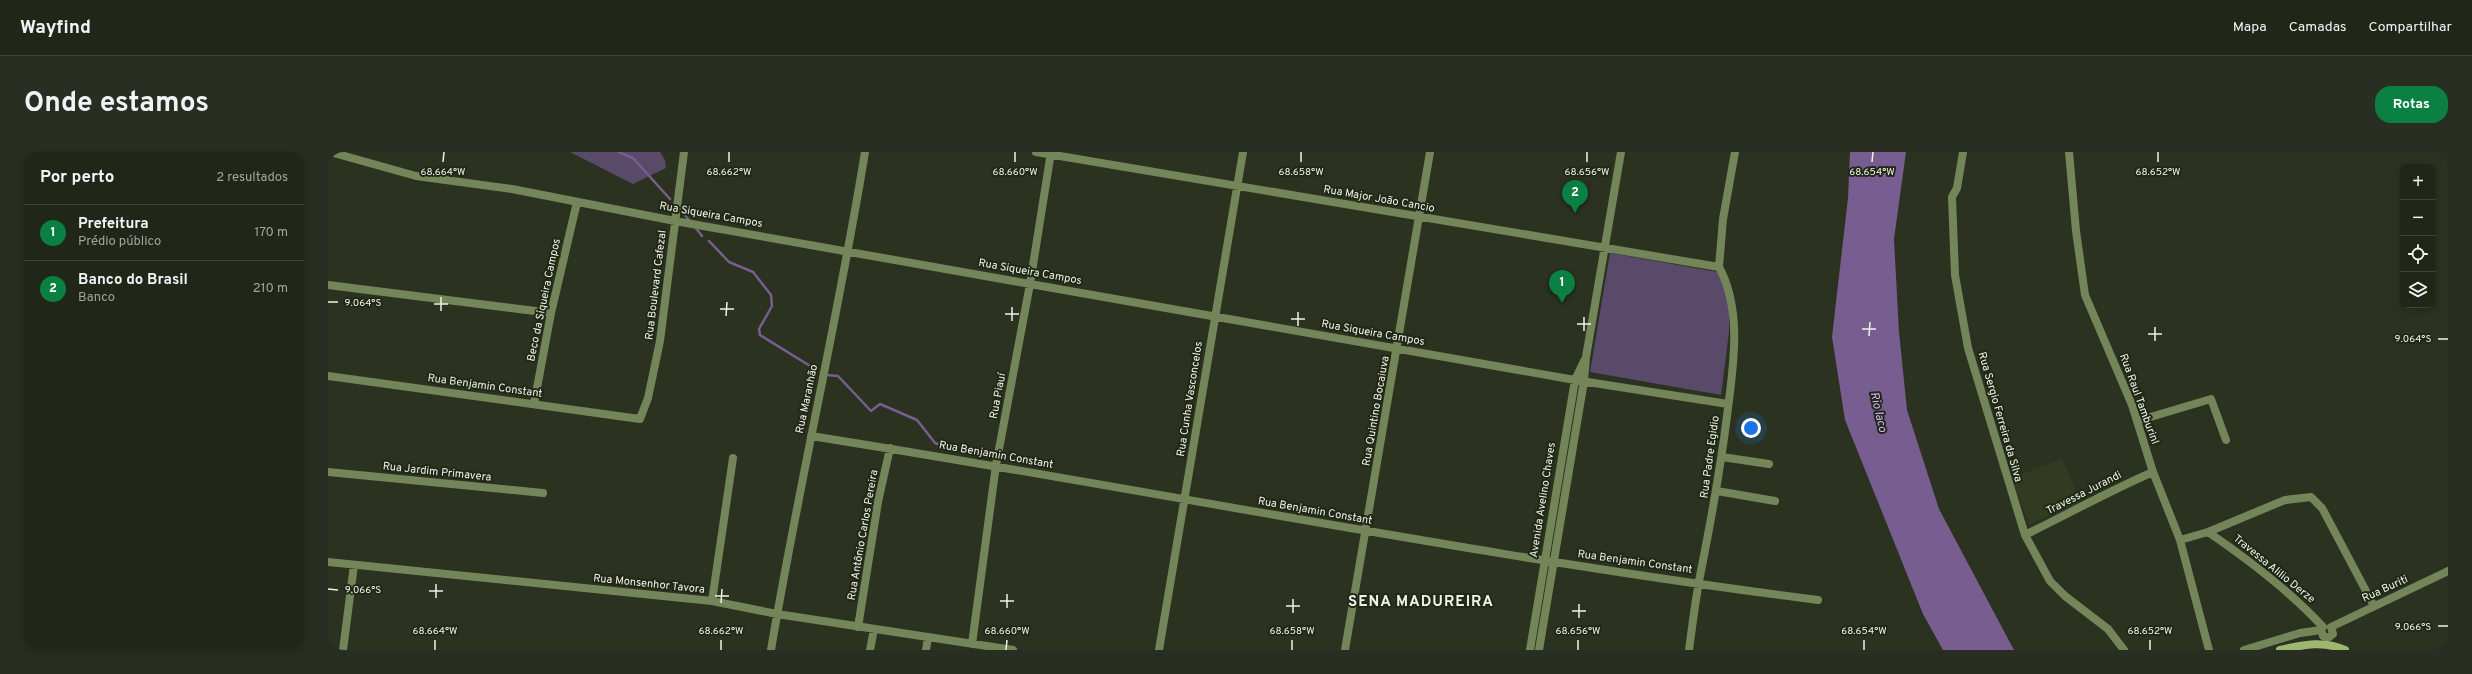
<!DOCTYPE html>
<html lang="pt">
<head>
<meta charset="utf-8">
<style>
	:root { --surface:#202618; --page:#282e21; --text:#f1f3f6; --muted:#a2a5a2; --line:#3d4337; --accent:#0b8043 }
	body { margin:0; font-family:Overpass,sans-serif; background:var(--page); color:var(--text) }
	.controls { position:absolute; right:12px; top:12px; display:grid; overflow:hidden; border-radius:8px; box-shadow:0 2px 10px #0003 }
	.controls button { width:36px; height:36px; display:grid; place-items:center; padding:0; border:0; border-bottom:1px solid var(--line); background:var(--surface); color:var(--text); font:20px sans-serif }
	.you { position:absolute; left:1423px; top:276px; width:14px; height:14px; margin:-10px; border:3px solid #fff; border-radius:50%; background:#1a73e8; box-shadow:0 0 0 6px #1a73e833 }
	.badge { display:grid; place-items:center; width:26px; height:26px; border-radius:50%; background:var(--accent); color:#fff; font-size:13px; font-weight:700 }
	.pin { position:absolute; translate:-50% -33px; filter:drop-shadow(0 1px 2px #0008) }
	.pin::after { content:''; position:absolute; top:21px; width:14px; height:12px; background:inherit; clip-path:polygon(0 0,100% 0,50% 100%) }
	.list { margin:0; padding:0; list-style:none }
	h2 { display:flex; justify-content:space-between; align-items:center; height:52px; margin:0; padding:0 16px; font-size:17px }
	h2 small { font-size:13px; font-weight:400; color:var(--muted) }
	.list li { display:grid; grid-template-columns:26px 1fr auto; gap:12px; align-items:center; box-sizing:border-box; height:56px; padding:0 16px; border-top:1px solid var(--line) }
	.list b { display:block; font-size:15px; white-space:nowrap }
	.list p { margin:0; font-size:13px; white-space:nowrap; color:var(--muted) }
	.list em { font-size:13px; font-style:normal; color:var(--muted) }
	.icon { flex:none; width:22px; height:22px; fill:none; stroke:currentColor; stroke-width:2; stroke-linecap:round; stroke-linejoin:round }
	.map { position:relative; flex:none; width:2120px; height:498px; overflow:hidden; border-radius:16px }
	header { display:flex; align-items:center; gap:24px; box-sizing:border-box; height:56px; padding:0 20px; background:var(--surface); border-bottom:1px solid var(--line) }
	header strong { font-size:19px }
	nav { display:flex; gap:22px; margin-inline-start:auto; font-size:14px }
	.intro { display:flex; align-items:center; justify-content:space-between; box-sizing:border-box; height:96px; padding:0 24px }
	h1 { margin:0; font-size:28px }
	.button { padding:10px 18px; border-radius:16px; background:var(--accent); color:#fff; font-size:14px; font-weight:700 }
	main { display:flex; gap:24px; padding:0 24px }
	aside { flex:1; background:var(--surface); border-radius:16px; box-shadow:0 2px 10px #0003 }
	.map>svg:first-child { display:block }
</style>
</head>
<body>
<header>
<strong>Wayfind</strong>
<nav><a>Mapa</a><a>Camadas</a><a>Compartilhar</a></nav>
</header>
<div class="intro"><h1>Onde estamos</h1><a class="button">Rotas</a></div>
<main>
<aside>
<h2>Por perto<small>2 resultados</small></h2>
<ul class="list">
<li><span class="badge">1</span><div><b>Prefeitura</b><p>Prédio público</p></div><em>170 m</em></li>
<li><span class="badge">2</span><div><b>Banco do Brasil</b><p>Banco</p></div><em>210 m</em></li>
</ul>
</aside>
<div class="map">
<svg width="2120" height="498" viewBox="0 0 2120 498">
	<rect width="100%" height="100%" fill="#2b3220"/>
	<path fill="#323b22" d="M1734,307L1753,351L1701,372L1683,326Z"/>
	<path fill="#5a4a6a" d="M242,0H332L337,8L338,16L305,32Z
		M1282,101L1390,120L1401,150V180L1393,243L1262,220Z"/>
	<path fill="#785d90" d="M1522,0H1578L1566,87L1571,180L1579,258L1611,357L1686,498H1615L1595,462L1517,268L1504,185L1520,46Z"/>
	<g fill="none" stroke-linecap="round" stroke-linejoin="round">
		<path stroke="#785d90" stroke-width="2.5" d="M291,0L305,6L342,47
			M353,57L362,70
			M367,75L374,84
			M381,89L401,110L425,120L443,143L444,154L431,177L432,183L487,217
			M499,223L510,224L543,259L552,252L589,268L607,291L628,298"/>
		<path stroke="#75855a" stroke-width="8" d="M2,0L88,24L184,37L347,69L702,132L1247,228L1400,252
			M708,0L1391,115
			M1635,0L1629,36L1624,45L1627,123L1640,196L1697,383L1722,429L1737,444L1780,477L1796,498
			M1741,0L1748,79L1757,143L1804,253L1825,320L1852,388L1881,498
			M1391,115L1395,67L1407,0
			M0,133L223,161
			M0,224L312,267L320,246L332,189L356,0
			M206,252L223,161L249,50
			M1809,269L1883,247L1898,288
			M483,284C819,337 1152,405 1490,448
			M1394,305L1441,312
			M0,320L215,341
			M1389,339L1447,349
			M1880,380C1921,408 1961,438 1995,475
			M1697,383C1740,362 1781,339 1825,320
			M1852,388L1880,380L1957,348L1983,345L1994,356L2046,454
			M0,410L384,449L449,462L685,498
			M384,449L405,306
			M530,475L550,350L562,296
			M2003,475L2120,419
			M1993,478L1995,484L2000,486L2005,482L2003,475
			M644,492L668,313L702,132L723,0
			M15,498L26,413
			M443,498C471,331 510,167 537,0
			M542,498L546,477
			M598,498L600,485
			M831,498L915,0
			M1017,498L1102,0
			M1202,498L1247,228L1256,209
			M1211,498L1256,229L1258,205L1293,0
			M1361,498C1364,475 1367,452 1371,429C1382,374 1392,320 1399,264C1405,216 1415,159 1391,115
			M1916,498L1972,481L1993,478"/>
		<path stroke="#9db670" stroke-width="8" d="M1952,498C1975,493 1995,488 2017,498"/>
	</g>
	<path fill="none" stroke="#eef3e7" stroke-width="1.5" d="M115,10L116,0M401,10V0M687,10V0M973,10V0M1259,10V0M1544,10L1545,0M1830,10V0M0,150H10M106,152H120M392,157H406M113,159V145M677,162H691M398,164L399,150M963,167H977M684,169V155M1249,172H1263M970,174V160M1534,177H1548M1256,179V165M1820,182H1834M1541,184L1542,170M2110,187H2120M1827,189V175M0,437L10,438M101,439H115M387,444H401M108,446V432M672,449H686M393,451L394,437M958,454H972M679,456V442M1244,459H1258M965,461V447M1251,466V452M2110,474H2120M107,498V488M393,498V488M678,498L679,488M964,498V488M1250,498V488M1536,498V488M1822,498V488"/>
	<g text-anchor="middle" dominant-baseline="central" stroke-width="4" stroke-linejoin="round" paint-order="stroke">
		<g font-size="11" fill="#eef3e7" stroke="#212816">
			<text transform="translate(1051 47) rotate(10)">Rua Major João Cancio</text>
			<text transform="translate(383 63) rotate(10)">Rua Siqueira Campos</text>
			<text transform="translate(702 120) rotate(10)">Rua Siqueira Campos</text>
			<text transform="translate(328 133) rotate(-83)">Rua Boulevard Cafezal</text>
			<text transform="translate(216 148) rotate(-78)">Beco da Siqueira Campos</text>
			<text transform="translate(1045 181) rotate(10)">Rua Siqueira Campos</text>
			<text transform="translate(157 234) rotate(8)">Rua Benjamin Constant</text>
			<text transform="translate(670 244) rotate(-79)">Rua Piauí</text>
			<text transform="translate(479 247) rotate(-78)">Rua Maranhão</text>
			<text transform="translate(862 247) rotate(-81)">Rua Cunha Vasconcelos</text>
			<text transform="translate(1811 247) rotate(70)">Rua Raul Tamburinl</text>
			<text transform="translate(1048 259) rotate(-80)">Rua Quintino Bocaiuva</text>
			<text transform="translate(1672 265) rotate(74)">Rua Sergio Ferreira da Silva</text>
			<text transform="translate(668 303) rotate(10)">Rua Benjamin Constant</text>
			<text transform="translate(1382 305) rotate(-82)">Rua Padre Egidio</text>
			<text transform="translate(109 320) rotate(6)">Rua Jardim Primavera</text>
			<text transform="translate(1756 341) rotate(-27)">Travessa Jurandi</text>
			<text transform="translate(1215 348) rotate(-81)">Avenida Avelino Chaves</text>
			<text transform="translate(987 359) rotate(10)">Rua Benjamin Constant</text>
			<text transform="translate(535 383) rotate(-80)">Rua Antônio Carlos Pereira</text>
			<text transform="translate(1307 410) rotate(8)">Rua Benjamin Constant</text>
			<text transform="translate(1946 417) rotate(39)">Travessa Alilio Derze</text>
			<text transform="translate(321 432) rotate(6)">Rua Monsenhor Tavora</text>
			<text transform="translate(2057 437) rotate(-25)">Rua Buriti</text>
		</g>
		<g font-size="12" font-style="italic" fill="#d6affc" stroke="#212816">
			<text transform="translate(1550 260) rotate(77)">Rio Iaco</text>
		</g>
		<g font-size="15" font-weight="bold" letter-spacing="1" fill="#eef3e7" stroke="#212816">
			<text x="1093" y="450">SENA MADUREIRA</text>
		</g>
	</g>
	<g font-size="10" text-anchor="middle" fill="#eef3e7" stroke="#212816" stroke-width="4" stroke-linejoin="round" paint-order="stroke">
		<text x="115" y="23">68.664°W</text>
		<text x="401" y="23">68.662°W</text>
		<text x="687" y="23">68.660°W</text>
		<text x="973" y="23">68.658°W</text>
		<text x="1259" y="23">68.656°W</text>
		<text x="1544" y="23">68.654°W</text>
		<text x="1830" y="23">68.652°W</text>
		<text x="35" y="154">9.064°S</text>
		<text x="2085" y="190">9.064°S</text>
		<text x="35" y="441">9.066°S</text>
		<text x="2085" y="478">9.066°S</text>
		<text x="107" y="482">68.664°W</text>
		<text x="393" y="482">68.662°W</text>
		<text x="679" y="482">68.660°W</text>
		<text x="964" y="482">68.658°W</text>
		<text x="1250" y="482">68.656°W</text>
		<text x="1536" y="482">68.654°W</text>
		<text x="1822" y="482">68.652°W</text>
	</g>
</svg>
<div class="controls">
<button>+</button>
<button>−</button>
<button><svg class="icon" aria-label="locate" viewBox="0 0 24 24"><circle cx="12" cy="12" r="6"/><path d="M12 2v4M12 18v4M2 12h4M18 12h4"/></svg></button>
<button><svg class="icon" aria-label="layers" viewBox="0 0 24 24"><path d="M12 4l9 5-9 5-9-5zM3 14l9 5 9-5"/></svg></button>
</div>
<div class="you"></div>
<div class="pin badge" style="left:1234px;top:151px">1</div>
<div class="pin badge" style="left:1247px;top:61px">2</div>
</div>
</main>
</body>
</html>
